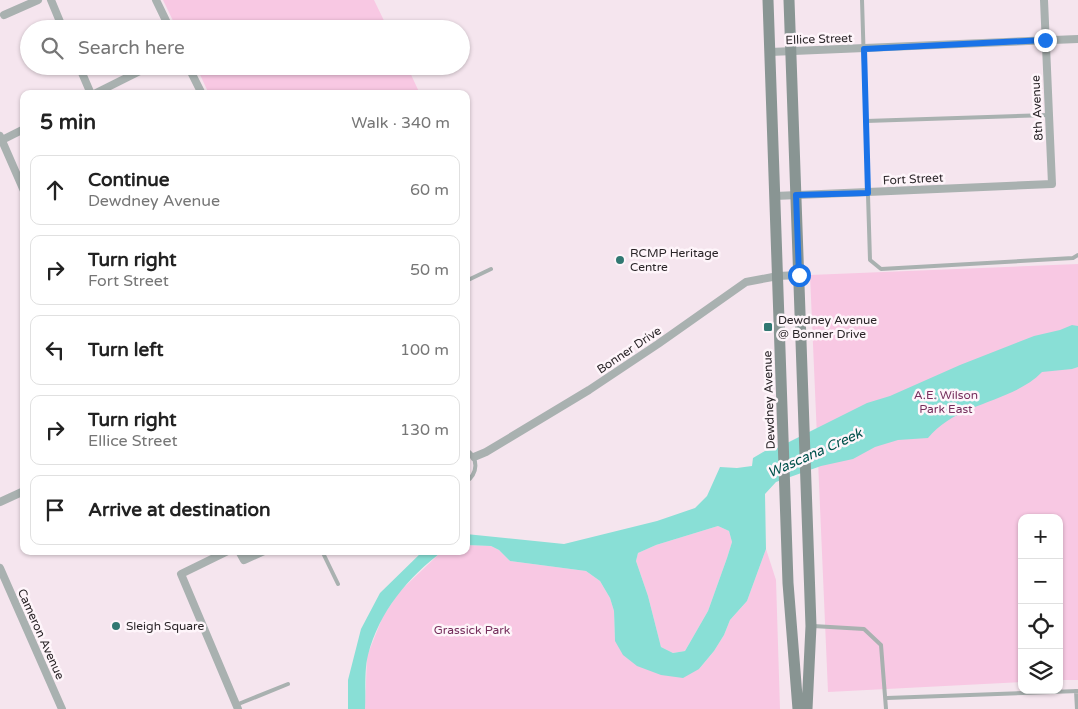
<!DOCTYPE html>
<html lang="en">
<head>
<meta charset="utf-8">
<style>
	:root { --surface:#fff; --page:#f2f2f2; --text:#222; --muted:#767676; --line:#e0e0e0 }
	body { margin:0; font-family:"Varela Round",sans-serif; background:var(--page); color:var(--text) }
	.controls { position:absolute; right:15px; bottom:15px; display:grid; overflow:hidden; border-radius:10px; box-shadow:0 1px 4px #0004 }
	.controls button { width:45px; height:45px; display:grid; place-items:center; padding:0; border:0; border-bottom:1px solid var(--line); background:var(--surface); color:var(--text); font:25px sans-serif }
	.stop { position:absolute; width:15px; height:15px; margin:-11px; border:4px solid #1a73e8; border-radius:50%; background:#fff }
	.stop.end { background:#1a73e8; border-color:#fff; box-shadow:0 1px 5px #0008 }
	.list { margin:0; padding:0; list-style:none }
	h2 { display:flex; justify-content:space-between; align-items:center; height:65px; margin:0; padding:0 20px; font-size:21px }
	h2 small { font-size:16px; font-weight:400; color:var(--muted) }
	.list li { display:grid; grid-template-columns:32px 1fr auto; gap:15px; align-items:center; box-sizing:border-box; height:70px; margin:0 10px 10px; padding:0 10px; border:1px solid var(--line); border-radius:10px }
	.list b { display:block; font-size:19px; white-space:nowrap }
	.list p { margin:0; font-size:16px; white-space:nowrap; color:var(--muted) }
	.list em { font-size:16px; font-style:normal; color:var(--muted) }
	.icon { flex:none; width:28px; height:28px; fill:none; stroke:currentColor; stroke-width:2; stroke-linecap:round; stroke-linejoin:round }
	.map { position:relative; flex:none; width:1078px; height:709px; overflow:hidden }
	.search { position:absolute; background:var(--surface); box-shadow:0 1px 4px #0004; left:20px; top:20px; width:450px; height:55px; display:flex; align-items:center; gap:12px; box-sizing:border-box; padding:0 18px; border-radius:28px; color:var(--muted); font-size:19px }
	.panel { position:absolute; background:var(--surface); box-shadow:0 1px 4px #0004; left:20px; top:90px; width:450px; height:465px; border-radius:10px }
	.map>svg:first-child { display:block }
</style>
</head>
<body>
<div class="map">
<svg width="1078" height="709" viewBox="0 0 1078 709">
	<rect width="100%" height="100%" fill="#f5e5ee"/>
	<path fill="#f8c8e3" d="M163,0H374L388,29H177Z
		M196,66H407L420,94H209Z
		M1078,264V680H1059V518H1022V682L828,692L810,275Z
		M718,526L729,531L732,542L727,558L708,611L685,651L673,653L661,647L648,596L636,561L638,553L656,545Z
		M466,545L491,546L499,550L510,561L586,571L600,581L610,598L614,611L615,641L699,669L714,651L724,635L730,620L747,601L766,549L776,580L780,709H365L367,656L383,616L400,591L438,555L443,551H466Z"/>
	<path fill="#89dfd6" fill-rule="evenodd" d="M1072,325L1078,326V367L1072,369L1042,372C1012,403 957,402 928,438L898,440L875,447L853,459L821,466L776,482L765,494L766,549L747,601L730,620L724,635L714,651L699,669L683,678L661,675L637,666L623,655L615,641L614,611L610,598L600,581L586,571L510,561L499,550L491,546L466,545V534L564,544L657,521L695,508L707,496L720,467L737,468L752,466L753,458L765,451L775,449L867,403L890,396L960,365L1034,336L1060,330ZM718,526L729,531L732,542L727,558L708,611L685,651L673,653L661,647L648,596L636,561L638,553L656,545Z
		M423,551H443C408,577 379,612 368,655C364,670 366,693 365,709H348V680L361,629L380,593Z"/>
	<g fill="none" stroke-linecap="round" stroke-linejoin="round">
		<path stroke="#a9b1b0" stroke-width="4" d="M862,0L870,260L881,269L1073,258L1078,255
			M866,121L1049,115
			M466,281L491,269
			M466,449C479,459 478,473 466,482
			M322,551L338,584
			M813,626L864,629L881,645L886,709
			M1076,691L1077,709
			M887,698L1078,691
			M236,705L288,684"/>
		<path stroke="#a9b1b0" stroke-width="8" d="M51,0L63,29
			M156,0L170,29
			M4,15L38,0
			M770,52L1078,39
			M79,66L91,94
			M188,66L202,94
			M94,94L150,66
			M0,136L24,191
			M2,140L24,129
			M775,196L1052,184L1044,0
			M474,457L486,452L589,390L658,344L746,282L778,276L799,275
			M0,502L24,491
			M228,551L181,574L238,709
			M239,551L244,560L264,551
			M0,568L62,709"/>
		<path stroke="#899593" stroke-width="11" d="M768,0L788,583L798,709
			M789,0L811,626L807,709"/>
	</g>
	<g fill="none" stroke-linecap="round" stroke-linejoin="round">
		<path stroke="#1a73e8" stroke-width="6" d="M799,275L796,195L868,193L864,49L1045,40"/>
	</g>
	<g fill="#317872" stroke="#fef5fa" stroke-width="2">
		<circle cx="620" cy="260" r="5"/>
		<rect x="763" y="322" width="10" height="10" rx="2.5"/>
		<circle cx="116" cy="626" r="5"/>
	</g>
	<g text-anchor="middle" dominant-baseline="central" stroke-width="5" stroke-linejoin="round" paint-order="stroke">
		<g font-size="12" fill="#2a2528" stroke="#fef5fa">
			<text transform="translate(819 39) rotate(-2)">Ellice Street</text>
			<text transform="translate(1037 108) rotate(-93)">8th Avenue</text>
			<text transform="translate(913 179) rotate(-3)">Fort Street</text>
			<text transform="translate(629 350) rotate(-34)">Bonner Drive</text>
			<text transform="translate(769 400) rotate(-92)">Dewdney Avenue</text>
			<text transform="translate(41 634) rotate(66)">Cameron Avenue</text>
		</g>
		<g font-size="12" fill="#2a2528" stroke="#fef5fa" text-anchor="start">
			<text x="630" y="253">RCMP Heritage<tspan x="630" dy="14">Centre</tspan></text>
			<text x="778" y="320">Dewdney Avenue<tspan x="778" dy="14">@ Bonner Drive</tspan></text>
			<text x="126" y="626">Sleigh Square</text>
		</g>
		<g font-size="12" fill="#752e5c" stroke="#fef5fa">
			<text x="946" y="395">A.E. Wilson<tspan x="946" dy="14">Park East</tspan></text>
			<text x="472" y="630">Grassick Park</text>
		</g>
		<g font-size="14" font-style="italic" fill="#00524c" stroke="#fef5fa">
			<text transform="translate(815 453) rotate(-24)">Wascana Creek</text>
		</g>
	</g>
</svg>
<div class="controls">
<button>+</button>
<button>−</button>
<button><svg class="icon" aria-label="locate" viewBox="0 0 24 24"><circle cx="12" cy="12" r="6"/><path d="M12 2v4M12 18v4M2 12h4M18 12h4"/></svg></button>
<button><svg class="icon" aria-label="layers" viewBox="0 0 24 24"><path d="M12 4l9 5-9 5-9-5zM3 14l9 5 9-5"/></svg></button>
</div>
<div class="stop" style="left:799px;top:275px"></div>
<div class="stop end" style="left:1045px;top:40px"></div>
<div class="search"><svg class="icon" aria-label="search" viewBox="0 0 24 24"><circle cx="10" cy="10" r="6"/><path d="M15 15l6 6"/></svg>Search here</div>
<section class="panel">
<h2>5 min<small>Walk · 340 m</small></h2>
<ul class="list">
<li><svg class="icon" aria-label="ahead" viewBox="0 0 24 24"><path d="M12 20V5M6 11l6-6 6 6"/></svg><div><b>Continue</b><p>Dewdney Avenue</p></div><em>60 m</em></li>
<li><svg class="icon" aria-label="right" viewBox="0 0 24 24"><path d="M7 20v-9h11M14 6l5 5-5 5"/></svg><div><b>Turn right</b><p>Fort Street</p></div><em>50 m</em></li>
<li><svg class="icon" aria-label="left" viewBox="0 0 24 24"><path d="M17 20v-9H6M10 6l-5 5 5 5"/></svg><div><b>Turn left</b></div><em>100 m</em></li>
<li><svg class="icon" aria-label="right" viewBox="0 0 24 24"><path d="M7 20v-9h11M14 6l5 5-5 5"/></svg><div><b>Turn right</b><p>Ellice Street</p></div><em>130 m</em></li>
<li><svg class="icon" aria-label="arrive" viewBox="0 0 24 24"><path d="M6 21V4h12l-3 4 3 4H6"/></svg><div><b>Arrive at destination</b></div></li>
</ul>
</section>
</div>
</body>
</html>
